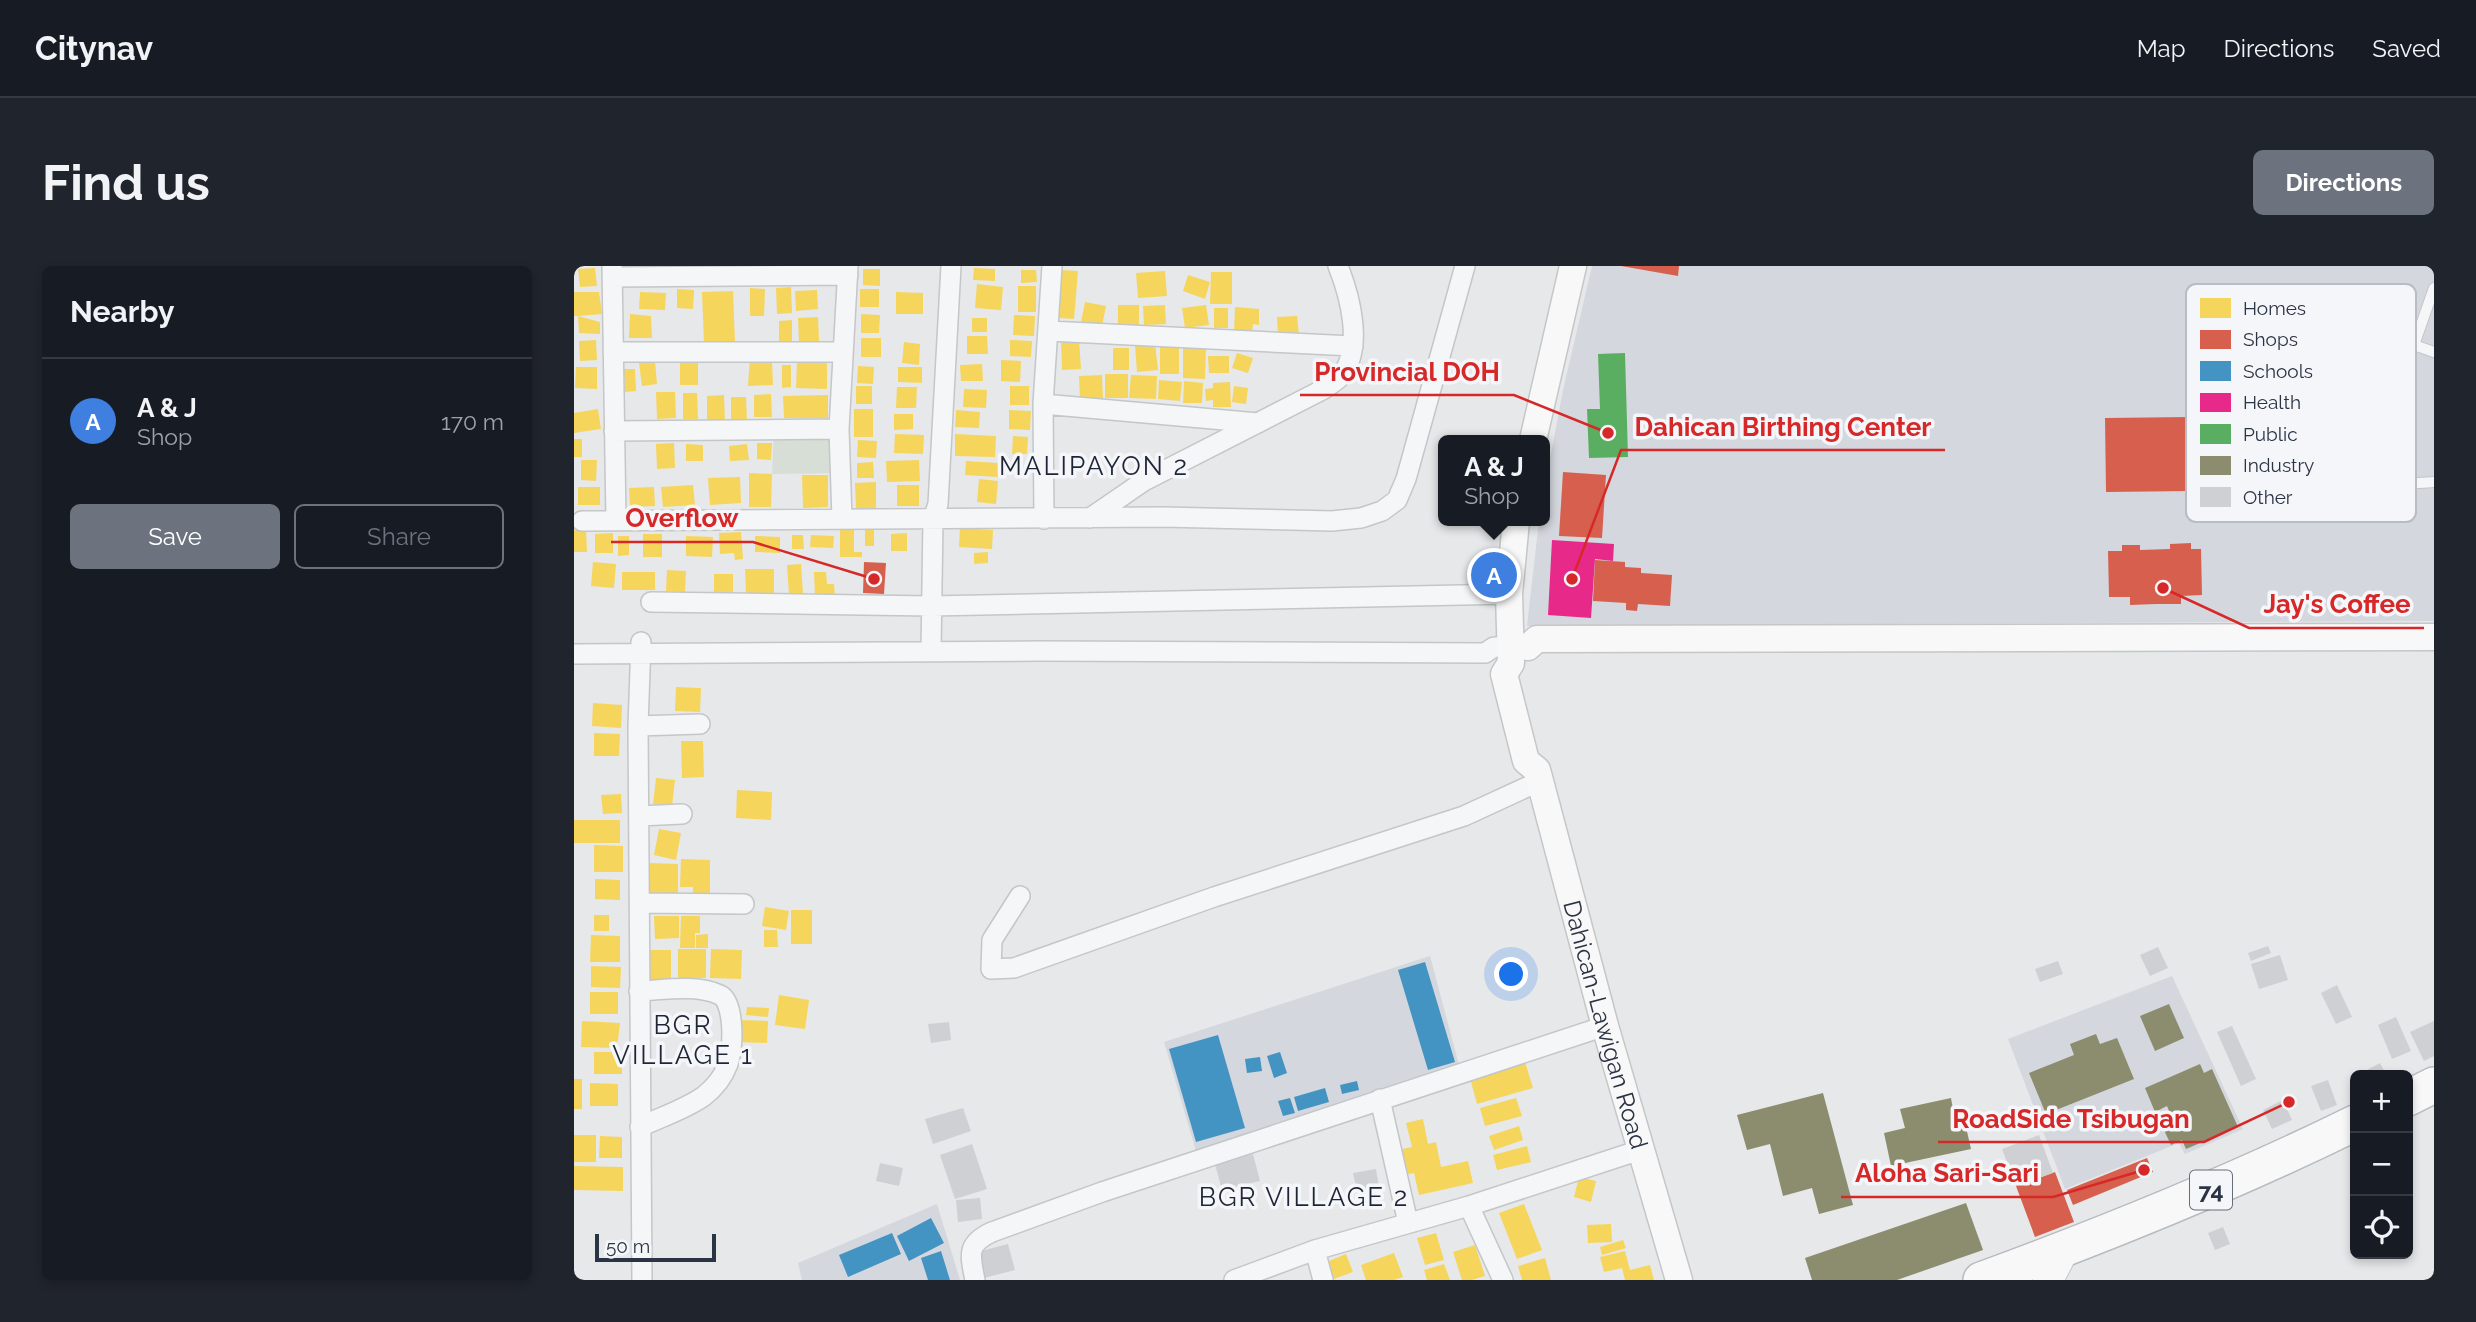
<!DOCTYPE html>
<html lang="en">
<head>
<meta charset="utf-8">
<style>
	:root { --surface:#171b24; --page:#20242c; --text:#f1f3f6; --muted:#9ea1a6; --line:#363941; --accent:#6c737f }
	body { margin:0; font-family:Raleway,sans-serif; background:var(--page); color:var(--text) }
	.controls { position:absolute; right:21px; bottom:21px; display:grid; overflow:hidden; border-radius:10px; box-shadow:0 4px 10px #0003 }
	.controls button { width:63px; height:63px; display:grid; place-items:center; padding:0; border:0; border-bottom:2px solid var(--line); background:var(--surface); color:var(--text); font:35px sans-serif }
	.scale { position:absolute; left:21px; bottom:18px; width:121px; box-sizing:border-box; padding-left:7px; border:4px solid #2b3445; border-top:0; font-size:19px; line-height:24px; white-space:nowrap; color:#2b3445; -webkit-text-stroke:5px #f4f6f9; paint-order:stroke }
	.you { position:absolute; left:938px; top:709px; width:24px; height:24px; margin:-18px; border:5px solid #fff; border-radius:50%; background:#1a73e8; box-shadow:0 0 0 10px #1a73e833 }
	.badge { display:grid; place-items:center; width:46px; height:46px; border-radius:50%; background:var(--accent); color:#fff; font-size:23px; font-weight:700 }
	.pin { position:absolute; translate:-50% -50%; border:4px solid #fff; box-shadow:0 2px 7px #0006 }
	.popup { position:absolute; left:864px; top:169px; width:112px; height:91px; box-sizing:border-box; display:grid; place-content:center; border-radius:10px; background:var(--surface); filter:drop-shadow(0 2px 5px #0005); font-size:23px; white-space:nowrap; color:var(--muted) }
	.popup b { font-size:26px; color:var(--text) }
	.popup::after { content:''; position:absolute; left:50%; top:100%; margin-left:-14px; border:14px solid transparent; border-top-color:var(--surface) }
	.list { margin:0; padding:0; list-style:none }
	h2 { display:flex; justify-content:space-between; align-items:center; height:91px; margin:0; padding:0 28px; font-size:30px }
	h2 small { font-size:23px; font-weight:400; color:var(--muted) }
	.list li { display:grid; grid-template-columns:46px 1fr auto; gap:21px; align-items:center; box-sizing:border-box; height:126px; padding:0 28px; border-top:2px solid var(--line) }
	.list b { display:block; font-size:26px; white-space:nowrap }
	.list p { margin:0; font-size:23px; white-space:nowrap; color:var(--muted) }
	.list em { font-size:23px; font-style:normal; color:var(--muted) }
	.actions { display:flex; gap:14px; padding:21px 28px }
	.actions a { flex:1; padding:16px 0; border:2px solid var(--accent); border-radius:10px; text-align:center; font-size:24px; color:var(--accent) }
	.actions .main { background:var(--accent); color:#fff }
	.icon { flex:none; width:38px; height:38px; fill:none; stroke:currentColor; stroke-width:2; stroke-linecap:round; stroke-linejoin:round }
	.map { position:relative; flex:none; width:1860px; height:1014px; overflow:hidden; border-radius:10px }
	header { display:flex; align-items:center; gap:42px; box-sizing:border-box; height:98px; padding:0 35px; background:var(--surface); border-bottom:2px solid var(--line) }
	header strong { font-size:33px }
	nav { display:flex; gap:38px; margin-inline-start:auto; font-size:24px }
	.intro { display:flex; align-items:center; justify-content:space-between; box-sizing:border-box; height:168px; padding:0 42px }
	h1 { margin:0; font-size:49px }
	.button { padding:18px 32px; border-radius:10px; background:var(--accent); color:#fff; font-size:24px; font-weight:700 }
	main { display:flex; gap:42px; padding:0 42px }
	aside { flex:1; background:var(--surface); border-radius:10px; box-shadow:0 4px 10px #0003 }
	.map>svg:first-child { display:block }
</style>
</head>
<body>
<header>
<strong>Citynav</strong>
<nav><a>Map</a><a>Directions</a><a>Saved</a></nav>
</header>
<div class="intro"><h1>Find us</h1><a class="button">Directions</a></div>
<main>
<aside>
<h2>Nearby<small></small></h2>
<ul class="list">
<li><span class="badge" style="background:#3f7fe0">A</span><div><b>A &amp; J</b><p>Shop</p></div><em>170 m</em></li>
</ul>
<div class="actions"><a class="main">Save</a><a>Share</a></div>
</aside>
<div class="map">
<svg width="1860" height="1014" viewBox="0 0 1860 1014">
	<rect width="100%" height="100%" fill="#e6e8ea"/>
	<path fill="#d4d7dd" d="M1018,0H1860V355L953,360L965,255H971L973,209L989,124Z
		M856,690L885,799L622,885L590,776Z
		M1598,710L1669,863L1611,888L1605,877L1491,923L1434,773Z
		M363,938L386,1014H228L224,997Z"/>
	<path fill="#d6ded6" d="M200,163H265L266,207L198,208Z"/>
	<path fill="#f6d55c" d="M21,2L23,20L6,21L4,3Z
		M400,2L421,3V15L399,14Z
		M289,3H306V20L289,19Z
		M447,4H462L463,16L447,17Z
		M488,4L504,5L500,53L485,52Z
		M591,5L593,30L564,32L562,7Z
		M637,6H658V38H636Z
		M614,9L636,16L631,33L609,25Z
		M403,18L429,21L427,44L401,42Z
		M444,20H462V46H444Z
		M217,21L218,47L203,48L202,22Z
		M176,22L191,23L190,50H176Z
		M103,23L120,24L119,43L103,42Z
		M286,23H305V41H286Z
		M243,24L244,43L222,45L221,25Z
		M159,25L161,76L130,77L128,26Z
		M0,26H25L28,48L4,50L26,56V68L5,67L4,50H0Z
		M66,26L92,27L91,44L65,43Z
		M322,26L349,27V48H322Z
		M511,36L532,40L528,60L507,56Z
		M544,39H565V61H544Z
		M591,39L592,58L570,59L569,40Z
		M632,39L635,59L611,62L608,42Z
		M661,41L685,43V59L679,58L678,68L660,67Z
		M640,42H654V62H640Z
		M56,48L77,50L78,72H55Z
		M287,48L306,49L305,67H287Z
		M440,49L461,50L460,70L439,69Z
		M723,50L725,69L704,71L703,51Z
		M244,51L245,75L225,76L224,52Z
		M398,52H413V66H398Z
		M218,54V76H205V55Z
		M393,70H413L414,88H393Z
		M287,72H307V91H287Z
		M22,74L23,94L6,95L5,75Z
		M436,74L458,75L457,91L436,90Z
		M487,74H505L507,103L488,104Z
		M330,76L346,78L345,99L328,97Z
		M581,77L584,104L563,106L561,79Z
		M586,79L605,80V108H586Z
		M609,81H632L631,113L609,112Z
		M539,82H555V104H539Z
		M663,87L679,92L674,107L658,102Z
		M634,90H655V107H635Z
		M176,92L198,95L199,119L174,120Z
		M427,94L447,95L446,116L427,115Z
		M81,95L83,118L68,120L65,97Z
		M106,95H124V119H106Z
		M223,95L253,96V123L222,122Z
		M408,98L409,115H387L386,99Z
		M208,99H217V121L208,122Z
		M284,100L300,101L299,118L283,117Z
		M2,101H23V123L1,122Z
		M324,101H348V117L324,116Z
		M50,103H61L62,125L51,126Z
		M531,108H554V132H531Z
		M528,109L529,133H506L505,110Z
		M557,109L583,110L582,133L555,132Z
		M585,114L608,116L606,135L584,133Z
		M610,115L629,117L628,137H609Z
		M656,116L657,141H639V134L632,135L631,123L639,122V117Z
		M282,120H298V138H282Z
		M436,120H455V139H436Z
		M660,120L674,122L672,138L658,136Z
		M323,121H343L342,142H322Z
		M390,123L413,124L412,142L389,141Z
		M82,126H101L102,152L83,153Z
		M109,127H123L124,153H109Z
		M197,128L198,151H180V129Z
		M150,129L151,156H133V130Z
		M254,129V152H210L209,130Z
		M157,131H172L173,156H157Z
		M24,143L27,163L0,167V147Z
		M280,143H299V171H280Z
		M382,144L406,146L405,162L381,161Z
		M435,144L457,145L456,164L435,163Z
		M320,148H339V163L320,164Z
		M321,168L350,169L349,188L320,187Z
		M381,168L422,170L421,191L381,190Z
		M439,170L454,171L453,188H438Z
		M0,173H8V191H0Z
		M284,174L303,175L302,192L283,191Z
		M100,177L101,202L83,203L82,178Z
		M183,177H198L197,194L183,193Z
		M112,178L129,179V195H112Z
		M173,178L175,194L156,195L155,180Z
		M7,194H23L22,215L7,214Z
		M345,194L346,215L313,216L312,195Z
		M392,195L424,197V211L391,209Z
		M299,196L300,212H283V197Z
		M175,207L198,208L197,241H175Z
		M228,209H254V241L229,242Z
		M166,211L167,237L136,239L134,212Z
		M405,213L424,215L422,238L403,236Z
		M302,216V242H282L281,217Z
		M119,219L121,239L89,241L87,221Z
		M323,219H345V240H323Z
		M4,221H26V239H4Z
		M80,221L81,240L56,241L55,222Z
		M386,262L419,264L418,283L385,281Z
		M291,263H300V280H291Z
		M0,264H12L13,286H0Z
		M266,264H280V286H288V291H266Z
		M167,266L169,293L161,294L160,287L146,288L145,267Z
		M39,267V287H21V268Z
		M333,267V285H317V268Z
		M69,268H88V291H69Z
		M218,269H229L230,283H218Z
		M237,269L260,270L259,282L236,281Z
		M44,270H55V289L44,290Z
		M112,270L139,271L138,291L112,290Z
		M181,270L206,271V287L181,286Z
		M414,286V297L400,298V287Z
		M19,296L42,298L40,322L17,320Z
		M227,298L229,328H215L213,299Z
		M171,303H200V327L172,328Z
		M93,304L112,305L111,326L92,325Z
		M48,306H81V324H48Z
		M240,306H252L253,318H260L261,330H241Z
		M140,308H159V327L140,326Z
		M102,421L127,422L126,446L101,445Z
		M19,437L48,439L47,462L18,460Z
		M20,467L46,468L45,490H20Z
		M107,475H129L130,511L108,512Z
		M82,512L101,514L98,540L79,538Z
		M163,524L198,526L197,554L162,552Z
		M47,528L48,547L29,548L27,529Z
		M0,554H46V577H0Z
		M85,563L107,567L102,594L80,589Z
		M20,579L49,580V606H20Z
		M107,593L136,594V633L119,632V621H106Z
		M75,597L104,598V632H75Z
		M21,613L46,614V634L21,633Z
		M191,641L215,645L212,664L188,660Z
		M217,644H238V678H217Z
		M20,649H35V665H20Z
		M80,650H105V672L81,673Z
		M107,650H126V667H121V682H106Z
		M190,664H203L204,681H190Z
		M134,668V682H122V669Z
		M17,669L46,670V696H16Z
		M104,683H132V712H104Z
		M137,683L168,684L167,713L136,712Z
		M73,684H97V715H74Z
		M17,700L47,701L46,722L17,721Z
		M16,726H44V748H16Z
		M205,729L235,734L231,763L201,759Z
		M173,741L195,742L194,751L172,749Z
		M165,754L194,755L193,777L164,776Z
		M8,755L46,757L43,782L7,781Z
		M20,786H48V808H20Z
		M951,796L959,822L903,838L896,812Z
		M0,813H8V843H0Z
		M16,817L44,818V840H16Z
		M942,832L948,850L911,860L906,842Z
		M849,853L854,878L862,876L867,901L894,895L899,917L845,929L840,907L834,908L828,883L838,881L832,857Z
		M945,860L949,874L920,884L915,870Z
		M0,869H22V896H0Z
		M26,870L48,871V892H25Z
		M953,880L957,896L923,904L919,889Z
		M0,900L49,901V925L0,924Z
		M1005,911L1022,915L1017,936L1000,931Z
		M950,938L968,984L943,993L925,947Z
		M1037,958L1038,976L1014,977L1013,959Z
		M862,967L870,994L851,999L843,972Z
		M1049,974L1052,982L1028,989L1026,981Z
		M901,979L911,1010L898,1014H888L879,986Z
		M1051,985L1056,1004L1076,999L1080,1014H1051L1048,1002L1030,1006L1026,991Z
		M820,987L829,1011L820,1014H792L787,999Z
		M772,988L779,1006L757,1014L750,997Z
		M971,992L977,1014H948L944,1000Z
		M870,998L876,1014H853L850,1004Z"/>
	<path fill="#d6604d" d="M1047,0H1105L1104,10Z
		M1616,151L1617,225L1532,226L1531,152Z
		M989,206L1032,209L1028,272L985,270Z
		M1617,277V283H1627L1628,329L1607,330V338H1582L1556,339V331H1535L1534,285H1548V279H1566V284L1596,283V278Z
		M1021,294L1051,296V301L1067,302V307L1098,309L1096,340L1064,338L1063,345L1052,344V337L1019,335Z
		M290,296L312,297L310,328L289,327Z
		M1573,892L1579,906L1499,939L1493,924Z
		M1481,906L1500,956L1461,971L1442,920Z"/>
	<path fill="#4393c3" d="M851,696L881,796L854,804L824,704Z
		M644,769L671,862L622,876L595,783Z
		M706,786L713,807L700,812L693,790Z
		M686,791L688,805L673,807L671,793Z
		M783,815L785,824L768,828L766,819Z
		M751,822L755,836L724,845L720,831Z
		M716,832L721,847L709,850L704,835Z
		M357,952L370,977L335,995L323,970Z
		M318,967L327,988L274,1011L265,989Z
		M367,985L376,1014H354L347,992Z"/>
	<path fill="#e7298a" d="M978,274L1040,278L1039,295L1021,293L1017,352L974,349Z"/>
	<path fill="#5aae61" d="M1051,87L1054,191L1015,192L1013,143H1026L1024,88Z"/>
	<path fill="#8c8c6e" d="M1595,738L1610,772L1581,785L1566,750Z
		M1522,768L1526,778L1543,772L1560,813L1472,848L1455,807L1500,789L1496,778Z
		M1626,798L1630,807L1638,803L1664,861L1612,883L1608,874L1597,879L1589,862L1600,857L1593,840L1581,846L1571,822Z
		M1249,827L1279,939L1245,948L1238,922L1209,930L1196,878L1173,884L1163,849Z
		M1377,832L1380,849L1389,848L1397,883L1317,900L1310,867L1331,862L1326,843Z
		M1392,937L1409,984L1323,1014H1238L1231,992Z"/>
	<path fill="#ced0d3" d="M1694,680L1697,687L1677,695L1674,687Z
		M1584,681L1594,702L1576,710L1566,689Z
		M1706,689L1714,714L1685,723L1677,698Z
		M1484,695L1489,708L1466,716L1461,703Z
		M1763,719L1778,751L1762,758L1747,727Z
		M1822,751L1837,785L1818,793L1804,759Z
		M1860,755V790L1850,795L1836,766Z
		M375,756L377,774L357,777L354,758Z
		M1658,760L1682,813L1667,820L1643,766Z
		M1806,797L1812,808L1793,809L1791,805Z
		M1754,814L1763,839L1747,845L1737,820Z
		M1709,834L1718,854L1698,863L1689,844Z
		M389,842L397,865L359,878L351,853Z
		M1465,869L1479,907L1442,920L1428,883Z
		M398,878L413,923L381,933L366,889Z
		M679,888L686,915L648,924L641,898Z
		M306,897L329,902L325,920L302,915Z
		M802,903L805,921L783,925L779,907Z
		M406,932L408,953L384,956L382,934Z
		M1649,961L1656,978L1641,984L1634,967Z
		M434,978L441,1004L406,1013L399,987Z"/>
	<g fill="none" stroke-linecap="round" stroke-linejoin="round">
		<defs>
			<path id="lane" d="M1860,22L1840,79L1788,180L1784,199C1802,226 1832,217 1860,216
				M1840,79L1860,86"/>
			<path id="street" d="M38,0L42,255
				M39,11L274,9
				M475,65L779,80
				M39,86H269
				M469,138L684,157
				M40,165L265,163
				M516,252L570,215L750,123C755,119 763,115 767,110C790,82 776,30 764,0
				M268,253L265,163L274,0
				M470,253L469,138L478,0
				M8,255L589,251L758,255L787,252L808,245L823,234L832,213L891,0
				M77,336L357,340L935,328
				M67,376L64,460L68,1014
				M357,386L359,253L364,238L377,0
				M0,388L464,385L911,387L920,381H936
				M64,460L126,458
				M65,550L108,548
				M446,630L418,674L417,703L440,702L640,631L890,550L966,515
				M66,637L170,638
				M65,725C90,724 123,718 146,729C161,736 160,786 153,800C149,811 140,822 130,830C112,843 87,851 66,861
				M806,833L834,957
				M895,940L929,1014
				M741,984L749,1014
				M401,1014C396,989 392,978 418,966L528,926L1031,760
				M660,1014L741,984L895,940L1066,884"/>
			<g id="secondary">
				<path d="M959,174L999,0"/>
				<path id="s1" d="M942,255L935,328L937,397L930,408L952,495L963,504L966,515L1031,760L1105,1014"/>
				<path d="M954,381L963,373L1860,371"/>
			</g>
			<path id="primary" d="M1474,1014L1490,983"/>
			<path id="highway" d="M1834,832L1860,819
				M1407,1014C1535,967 1659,917 1781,857"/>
		</defs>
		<use href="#lane" stroke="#c4c6c8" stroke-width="12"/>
		<use href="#street" stroke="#c4c6c8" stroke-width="22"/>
		<use href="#secondary" stroke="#c4c6c8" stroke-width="29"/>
		<use href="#primary" stroke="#c2c5c8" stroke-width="32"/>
		<use href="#highway" stroke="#b8bbbf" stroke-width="38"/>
		<use href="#lane" stroke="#f5f6f7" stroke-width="10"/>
		<use href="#street" stroke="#f5f6f7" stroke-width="19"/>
		<use href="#secondary" stroke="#f8f8f8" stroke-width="26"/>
		<use href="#primary" stroke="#f8f8f8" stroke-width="30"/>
		<use href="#highway" stroke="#f8f8f8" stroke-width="35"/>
	</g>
	<g text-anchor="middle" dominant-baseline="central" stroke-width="7" stroke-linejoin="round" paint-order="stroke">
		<rect fill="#f4f6f9" stroke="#676e7b" stroke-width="2" x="1616" y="904.5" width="42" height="39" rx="5"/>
		<g font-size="23" font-weight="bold" fill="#2b3445">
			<text x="1637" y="924">74</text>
		</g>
		<g font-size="24" fill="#2b3445" stroke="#f4f6f9">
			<text stroke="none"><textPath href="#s1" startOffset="523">Dahican-Lawigan Road</textPath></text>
		</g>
		<g font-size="26" letter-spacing="2" fill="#1d2536" stroke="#f4f6f9">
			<text x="520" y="200">MALIPAYON 2</text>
			<text x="109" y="759">BGR<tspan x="109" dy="30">VILLAGE 1</tspan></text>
			<text x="730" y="931">BGR VILLAGE 2</text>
		</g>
	</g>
	<rect x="1612" y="18" width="230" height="238" rx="10" fill="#f4f6f9" stroke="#b8bcc3" stroke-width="2"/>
	<rect x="1626" y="32" width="31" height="20" fill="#f6d55c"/>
	<rect x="1626" y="64" width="31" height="19" fill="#d6604d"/>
	<rect x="1626" y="95" width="31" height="20" fill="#4393c3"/>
	<rect x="1626" y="127" width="31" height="19" fill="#e7298a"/>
	<rect x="1626" y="158" width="31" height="20" fill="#5aae61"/>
	<rect x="1626" y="190" width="31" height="19" fill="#8c8c6e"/>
	<rect x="1626" y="221" width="31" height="20" fill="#ced0d3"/>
	<g font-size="19" fill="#2b3445">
		<text x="1669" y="49">Homes</text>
		<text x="1669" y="80">Shops</text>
		<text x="1669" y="112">Schools</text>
		<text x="1669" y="143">Health</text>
		<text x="1669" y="175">Public</text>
		<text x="1669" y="206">Industry</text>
		<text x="1669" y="238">Other</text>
	</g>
	<path fill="none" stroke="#d62828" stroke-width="2.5" d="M1034 167L940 129H726M998 313L1047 184H1371M300 313L179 276H37M1589 322L1675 362H1850M1715 836L1630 876H1364M1570 904L1479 931H1267"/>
	<g fill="#d62828" stroke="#f4f6f9" stroke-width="2.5">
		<circle cx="1034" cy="167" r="7"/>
		<circle cx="998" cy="313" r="7"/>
		<circle cx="300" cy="313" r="7"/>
		<circle cx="1589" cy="322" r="7"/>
		<circle cx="1715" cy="836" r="7"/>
		<circle cx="1570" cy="904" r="7"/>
	</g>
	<g font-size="26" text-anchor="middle" font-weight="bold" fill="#d62828" stroke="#f4f6f9" stroke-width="7" stroke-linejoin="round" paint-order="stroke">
		<text x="833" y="115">Provincial DOH</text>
		<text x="1209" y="170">Dahican Birthing Center</text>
		<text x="108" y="261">Overflow</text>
		<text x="1763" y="347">Jay's Coffee</text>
		<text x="1497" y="862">RoadSide Tsibugan</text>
		<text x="1373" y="916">Aloha Sari-Sari</text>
	</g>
</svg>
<div class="controls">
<button>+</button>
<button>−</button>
<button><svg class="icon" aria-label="locate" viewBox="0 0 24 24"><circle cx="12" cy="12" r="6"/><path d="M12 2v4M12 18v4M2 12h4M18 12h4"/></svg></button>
</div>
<div class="scale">50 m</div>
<div class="you"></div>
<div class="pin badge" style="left:920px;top:309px;background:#3f7fe0">A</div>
<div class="popup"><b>A &amp; J</b>Shop</div>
</div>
</main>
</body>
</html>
